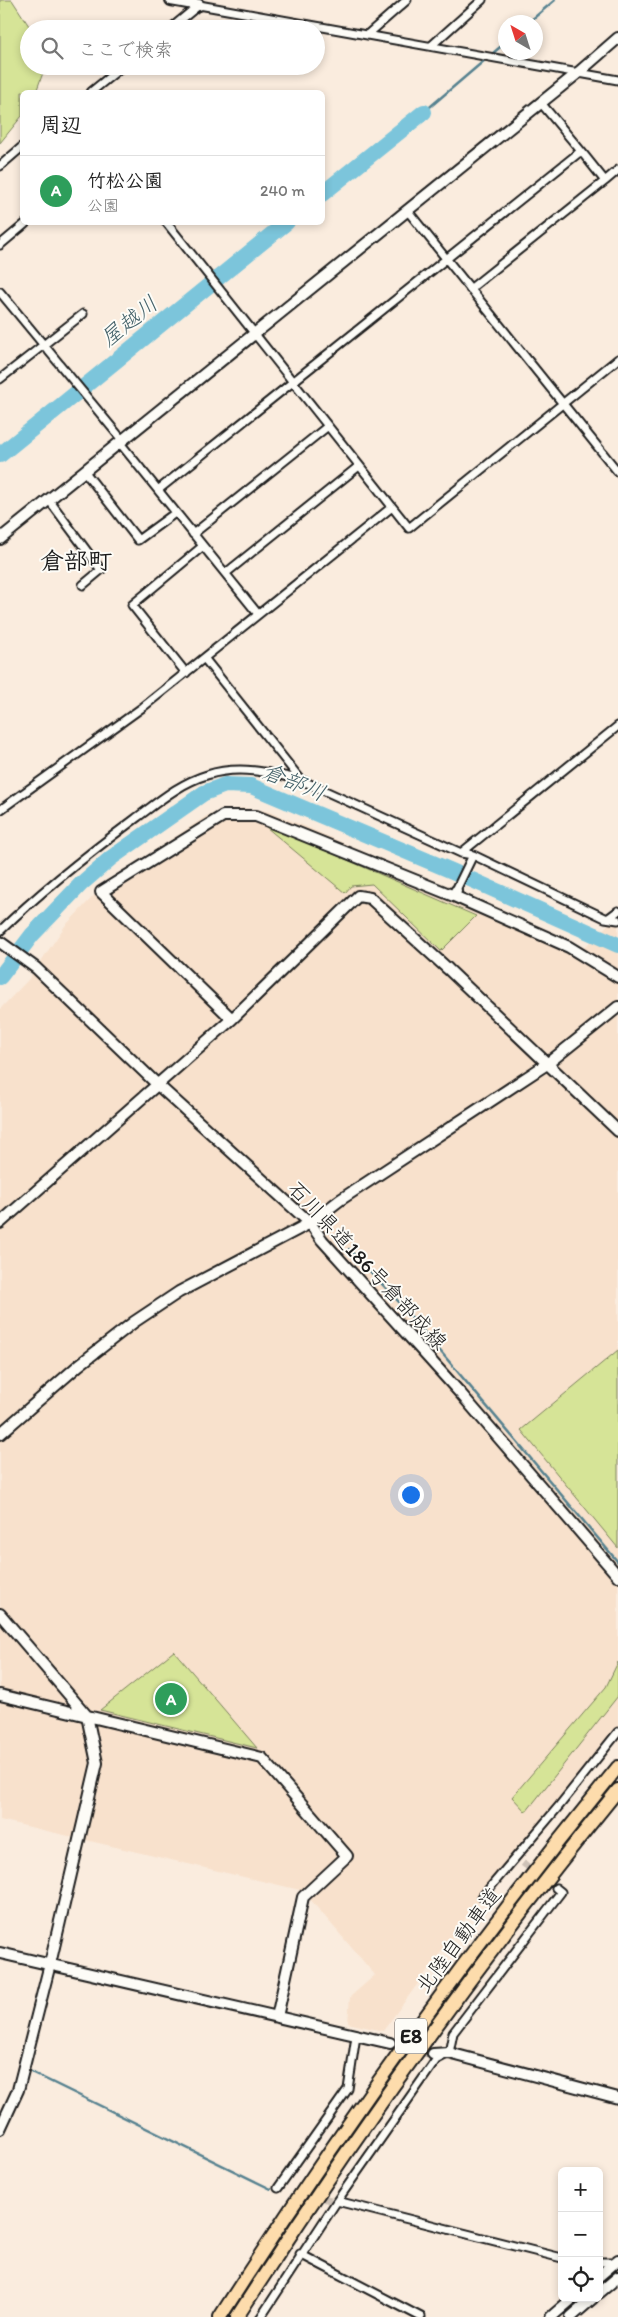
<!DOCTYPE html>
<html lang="ja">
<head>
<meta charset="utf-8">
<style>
	:root { --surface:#fff; --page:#f2f2f2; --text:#222; --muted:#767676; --line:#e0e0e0; --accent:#b45309 }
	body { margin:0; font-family:Itim,"Klee One",sans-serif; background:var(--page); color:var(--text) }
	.controls { position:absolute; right:15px; bottom:15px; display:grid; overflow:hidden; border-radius:8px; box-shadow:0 2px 8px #0003 }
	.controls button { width:45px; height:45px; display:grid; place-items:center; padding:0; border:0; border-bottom:1px solid var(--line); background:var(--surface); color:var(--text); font:25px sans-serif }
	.compass { position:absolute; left:498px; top:15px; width:45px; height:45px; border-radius:50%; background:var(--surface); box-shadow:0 2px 8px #0003; rotate:321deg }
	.you { position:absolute; left:410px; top:1494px; width:18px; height:18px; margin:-12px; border:4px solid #fff; border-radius:50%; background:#1a73e8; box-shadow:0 0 0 8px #1a73e833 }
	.badge { display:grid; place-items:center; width:32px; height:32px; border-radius:50%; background:var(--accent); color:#fff; font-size:16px; font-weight:700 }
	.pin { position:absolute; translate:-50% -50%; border:2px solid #fff; box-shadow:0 1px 5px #0006 }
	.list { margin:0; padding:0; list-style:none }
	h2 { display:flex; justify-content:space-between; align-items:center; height:65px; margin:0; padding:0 20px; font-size:21px }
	h2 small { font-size:16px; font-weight:400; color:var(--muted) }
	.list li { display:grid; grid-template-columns:32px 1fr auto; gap:15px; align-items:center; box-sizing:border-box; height:70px; padding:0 20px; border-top:1px solid var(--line) }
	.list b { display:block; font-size:19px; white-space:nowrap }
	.list p { margin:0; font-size:16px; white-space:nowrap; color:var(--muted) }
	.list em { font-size:16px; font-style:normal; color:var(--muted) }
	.icon { flex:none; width:28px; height:28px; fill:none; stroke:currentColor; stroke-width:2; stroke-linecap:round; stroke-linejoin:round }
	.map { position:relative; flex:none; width:618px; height:2317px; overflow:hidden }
	.search { position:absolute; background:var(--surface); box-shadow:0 2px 8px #0003; left:20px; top:20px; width:305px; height:55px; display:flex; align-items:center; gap:12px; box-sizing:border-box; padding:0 18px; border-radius:28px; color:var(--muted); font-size:19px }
	.panel { position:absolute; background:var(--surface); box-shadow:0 2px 8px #0003; left:20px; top:90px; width:305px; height:135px; border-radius:8px }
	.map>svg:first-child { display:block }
</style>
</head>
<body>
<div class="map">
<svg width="618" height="2317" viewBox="0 0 618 2317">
	<rect width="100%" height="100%" fill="#faecde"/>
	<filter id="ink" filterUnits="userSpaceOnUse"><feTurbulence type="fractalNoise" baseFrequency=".02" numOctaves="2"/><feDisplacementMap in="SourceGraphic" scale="10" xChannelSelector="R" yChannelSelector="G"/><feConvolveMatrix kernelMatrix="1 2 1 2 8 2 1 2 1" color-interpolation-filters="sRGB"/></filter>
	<g filter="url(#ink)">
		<path fill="#f8e1cc" d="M242,808L267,811L302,825L584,948L618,915V1727L485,1892L383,2031L348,2023L350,1997L375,1975L309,1898L300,1890L0,1820V1009L28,980L65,926L106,883L208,815Z"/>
		<path fill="#d6e497" stroke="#79805a" d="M0,0H12L31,29H29V66H43L44,70L36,92H22V116L0,143Z
			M260,822L476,916L441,951L372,884L351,886L345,893Z
			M618,1350V1548L521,1430Z
			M174,1651L257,1748L100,1710Z
			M618,1662V1696L526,1812L512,1797L606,1687Z"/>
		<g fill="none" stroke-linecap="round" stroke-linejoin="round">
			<path stroke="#55818f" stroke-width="2.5" d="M529,22L555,0
				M424,112L506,42
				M349,1249L398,1301L618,1562
				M31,2072L271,2189"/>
			<path stroke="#7bc5db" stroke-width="16" d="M322,194L424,112
				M0,455L287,222
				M0,977L32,935L81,884L111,858L204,793L225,785L251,786L452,871L618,945"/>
			<path stroke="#cec2b7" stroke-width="7" stroke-dasharray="7 3.5" stroke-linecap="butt" d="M523,1863L556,1888
				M293,2193L337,2201"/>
			<path stroke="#cec2b7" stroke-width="10" stroke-dasharray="10 5" stroke-linecap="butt" d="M390,2043L433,2054"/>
			<defs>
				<path id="street" d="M170,29L199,5L618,80
					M367,35L407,0
					M431,46L482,0
					M91,92L123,66
					M541,103L581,151
					M0,166L22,147
					M407,210L618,472
					M166,222L409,528L618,359
					M0,245L25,224
					M470,289L605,181
					M0,292L123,441
					M0,379L83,314
					M120,443L258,614
					M85,472L138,540L175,513
					M158,490L581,151L605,181L618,170
					M49,500L101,570L83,585
					M193,534L328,426
					M226,573L359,466
					M204,658L301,780L461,853L473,855L605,918L618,920
					M186,673L132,605L203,546
					M0,810L143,707L392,507
					M461,853L618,726
					M456,890L473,855
					M610,917L618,911
					M0,931C42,890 88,854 135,819C158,802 180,783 207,775C238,765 269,772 301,780
					M482,1897L559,1806L618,1732
					M278,2188L348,2089L356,2036
					M337,2201L562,2258
					M300,2254L421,2317
					M599,2262H616
					M261,2317L337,2201L436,2060L449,2053L453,2033L561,1892L556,1888"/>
				<path id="secondary" d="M171,0L199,5
					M0,539L579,72L618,38
					M456,891L454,896L569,947L618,977
					M0,942L36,968L159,1086L310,1223L322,1240L461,1394L618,1576
					M232,1019L101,892L223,816H256L454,896
					M0,1223L232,1019L358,896L370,898L448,969L618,1131
					M0,1434L79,1365L134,1322L179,1292L310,1223L340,1200L547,1064L618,1007
					M0,1614L87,1716L97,1763L50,1964L18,2090L0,2129
					M0,1695L262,1758L347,1856L303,1897L277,2017
					M0,1953L390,2043
					M433,2054L449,2053L618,2098
					M599,2276L618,2260
					M599,2293L618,2277
					M551,2317L573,2298
					M571,2317L593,2298"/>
				<path id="highway" d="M220,2317C342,2126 475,1942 618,1767
					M237,2317C354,2135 481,1958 618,1790"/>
			</defs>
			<use href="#street" stroke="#1c1c1c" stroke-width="11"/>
			<use href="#secondary" stroke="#1c1c1c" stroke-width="14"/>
			<use href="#highway" stroke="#1c1c1c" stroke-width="16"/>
			<use href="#street" stroke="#fdfcf7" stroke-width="7"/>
			<use href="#secondary" stroke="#fdfcf7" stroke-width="10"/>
			<use href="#highway" stroke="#fddcac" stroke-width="12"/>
		</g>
	</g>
	<g text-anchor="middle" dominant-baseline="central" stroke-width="4" stroke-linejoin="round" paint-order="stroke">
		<rect fill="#fdfcf7" stroke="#605f5e" stroke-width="1" x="395" y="2018.5" width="32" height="35" rx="4"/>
		<g font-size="20" font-weight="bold" fill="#1c1c1c">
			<text x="411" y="2036">E8</text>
		</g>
		<g font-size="21" fill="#1c1c1c" stroke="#fdfcf7">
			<text transform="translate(368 1265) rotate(47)">石川県道186号倉部成線</text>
			<text transform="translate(458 1940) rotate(-53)">北陸自動車道</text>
		</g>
		<g font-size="22" font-style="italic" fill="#426068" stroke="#fdfcf7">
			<text transform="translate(129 321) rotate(-39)">屋越川</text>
			<text transform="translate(294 782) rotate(22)">倉部川</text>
		</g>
		<g font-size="24" font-weight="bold" fill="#1c1c1c" stroke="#fdfcf7">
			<text x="76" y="560">倉部町</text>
		</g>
	</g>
</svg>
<div class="controls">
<button>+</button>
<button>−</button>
<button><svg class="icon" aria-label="locate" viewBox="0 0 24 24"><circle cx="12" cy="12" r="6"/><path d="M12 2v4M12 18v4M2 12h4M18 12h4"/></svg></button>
</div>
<svg class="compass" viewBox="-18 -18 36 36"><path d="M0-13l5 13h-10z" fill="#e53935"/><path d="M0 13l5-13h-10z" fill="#767676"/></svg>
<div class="you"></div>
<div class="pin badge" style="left:171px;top:1699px;background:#2e9e5b">A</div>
<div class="search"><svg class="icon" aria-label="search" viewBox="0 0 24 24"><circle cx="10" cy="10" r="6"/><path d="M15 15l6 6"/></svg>ここで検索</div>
<section class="panel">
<h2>周辺<small></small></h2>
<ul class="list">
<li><span class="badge" style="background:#2e9e5b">A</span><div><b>竹松公園</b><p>公園</p></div><em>240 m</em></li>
</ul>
</section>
</div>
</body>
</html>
